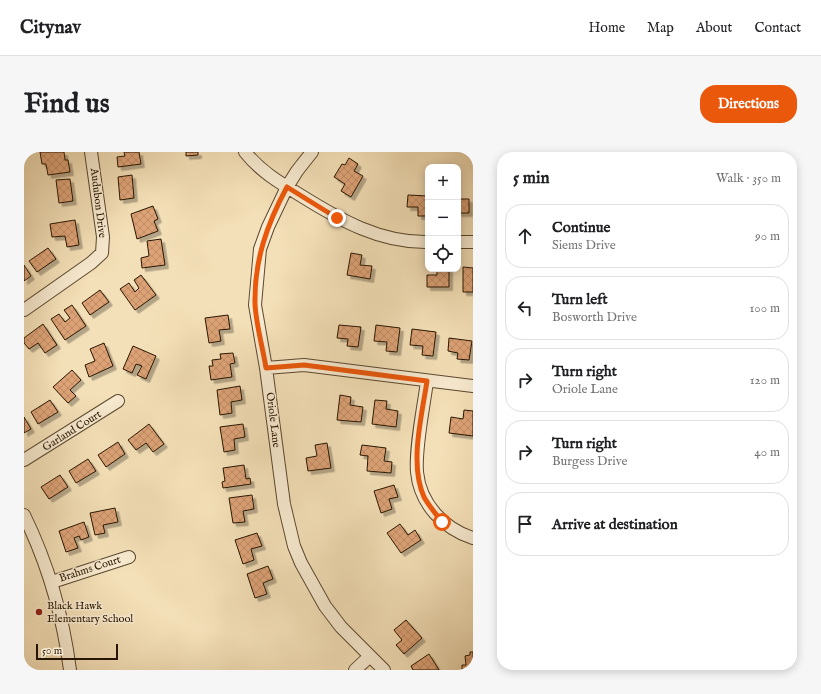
<!DOCTYPE html>
<html lang="en">
<head>
<meta charset="utf-8">
<style>
	:root { --surface:#fff; --page:#f6f6f6; --text:#202124; --muted:#757577; --line:#e0e0e0; --accent:#ea580c }
	body { margin:0; font-family:"IM FELL English",serif; background:var(--page); color:var(--text) }
	.controls { position:absolute; right:12px; top:12px; display:grid; overflow:hidden; border-radius:8px; box-shadow:0 2px 10px #0003 }
	.controls button { width:36px; height:36px; display:grid; place-items:center; padding:0; border:0; border-bottom:1px solid var(--line); background:var(--surface); color:var(--text); font:20px sans-serif }
	.scale { position:absolute; left:12px; bottom:10px; width:82px; box-sizing:border-box; padding-left:4px; border:2px solid #281500; border-top:0; font-size:11px; line-height:14px; white-space:nowrap; color:#281500; -webkit-text-stroke:3px #f8ebd1; paint-order:stroke }
	.stop { position:absolute; width:12px; height:12px; margin:-9px; border:3px solid #ea580c; border-radius:50%; background:#fff }
	.stop.end { background:#ea580c; border-color:#fff; box-shadow:0 1px 4px #0008 }
	.list { margin:0; padding:0; list-style:none }
	h2 { display:flex; justify-content:space-between; align-items:center; height:52px; margin:0; padding:0 16px; font-size:17px }
	h2 small { font-size:13px; font-weight:400; color:var(--muted) }
	.list li { display:grid; grid-template-columns:26px 1fr auto; gap:12px; align-items:center; box-sizing:border-box; height:64px; margin:0 8px 8px; padding:0 8px; border:1px solid var(--line); border-radius:16px }
	.list b { display:block; font-size:15px; white-space:nowrap }
	.list p { margin:0; font-size:13px; white-space:nowrap; color:var(--muted) }
	.list em { font-size:13px; font-style:normal; color:var(--muted) }
	.icon { flex:none; width:22px; height:22px; fill:none; stroke:currentColor; stroke-width:2; stroke-linecap:round; stroke-linejoin:round }
	.map { position:relative; flex:none; width:449px; height:518px; overflow:hidden; border-radius:16px }
	header { display:flex; align-items:center; gap:24px; box-sizing:border-box; height:56px; padding:0 20px; background:var(--surface); border-bottom:1px solid var(--line) }
	header strong { font-size:19px }
	nav { display:flex; gap:22px; margin-inline-start:auto; font-size:14px }
	.intro { display:flex; align-items:center; justify-content:space-between; box-sizing:border-box; height:96px; padding:0 24px }
	h1 { margin:0; font-size:28px }
	.button { padding:10px 18px; border-radius:16px; background:var(--accent); color:#fff; font-size:14px; font-weight:700 }
	main { display:flex; gap:24px; padding:0 24px }
	aside { flex:1; background:var(--surface); border-radius:16px; box-shadow:0 2px 10px #0003 }
	.map>svg:first-child { display:block }
</style>
</head>
<body>
<header>
<strong>Citynav</strong>
<nav><a>Home</a><a>Map</a><a>About</a><a>Contact</a></nav>
</header>
<div class="intro"><h1>Find us</h1><a class="button">Directions</a></div>
<main>
<div class="map">
<svg width="449" height="518" viewBox="0 0 449 518">
	<defs>
		<pattern id="building-cross-hatch" width="8" height="8" patternUnits="userSpaceOnUse"><rect width="8" height="8" fill="#dda377"/><path d="M0 0l8 8M0 8l8-8" fill="none" stroke="#be8b65"/></pattern>
		<filter id="shadow"><feDropShadow dx="3.5" dy="3.5" stdDeviation="0" flood-color="#0004"/></filter>
	</defs>
	<rect width="100%" height="100%" fill="#f4e0b8"/>
	<filter id="stains"><feTurbulence type="fractalNoise" baseFrequency=".005" numOctaves="4"/><feColorMatrix values="0 0 0 0 .2 0 0 0 0 .09 0 0 0 0 .02 0 0 0 .5 -.17"/></filter>
	<radialGradient id="worn" r=".72"><stop offset=".6" stop-color="#630" stop-opacity="0"/><stop offset="1" stop-color="#630" stop-opacity=".3"/></radialGradient>
	<path fill="url(#building-cross-hatch)" stroke="#281500" filter="url(#shadow)" d="M16,0H40L41,8H44L46,20L24,23L22,12H18Z
		M100,0H115L117,12L94,15L93,5L101,4Z
		M162,0H174V3L162,4Z
		M325,6L334,12L330,19L339,24L327,45L317,39L321,32L310,25L318,12L321,13Z
		M108,23L110,46L96,48L94,25Z
		M46,27L49,49L35,51L32,28Z
		M384,43L404,44V64H394V55H383Z
		M434,47H445V61H434Z
		M129,54L134,67L130,69L134,79L113,87L107,62Z
		M51,68L55,93L43,95L41,84L28,85L26,72Z
		M137,87L141,113L118,116L117,106L125,104L123,89Z
		M24,96L32,107L13,120L5,109Z
		M327,101L338,103L336,113L348,114L346,127L323,123Z
		M0,113L7,124L0,129Z
		M439,115L449,116V140H439Z
		M413,117H425V135H403V123H413Z
		M117,123L132,143L111,158L96,137L105,131L111,140L115,136L110,128Z
		M76,138L85,150L66,163L58,151Z
		M48,153L62,174L41,188L27,167L35,162L41,170L46,166L40,158Z
		M204,163L206,177L195,178L197,189L185,191L181,166Z
		M19,172L33,193L21,201L14,191L5,197L0,191V186Z
		M315,173L337,175L334,195L323,194L324,187L313,186Z
		M352,173L376,176L373,200L362,199L363,190L350,189Z
		M388,177L412,180L409,204L398,203L399,194L386,193Z
		M425,186L448,189L445,208L433,207L434,201L424,199Z
		M80,191L89,214L65,225L61,213L71,209L66,197Z
		M109,194L132,204L122,227L113,223L118,214L112,212L108,221L99,217Z
		M209,201L211,211L206,212L208,225L187,228L185,214H189L188,208L197,207L196,202Z
		M48,218L57,228L46,238L52,244L44,251L29,235Z
		M216,234L218,248L207,250L208,261L196,263L193,238Z
		M316,243L327,245L326,253L339,255L337,270L313,268Z
		M26,248L34,260L14,272L7,260Z
		M351,248L363,249L362,257L374,259L372,275L348,272Z
		M440,258L449,259V284L425,281L427,265L439,267Z
		M0,265L7,277L0,281Z
		M125,272L140,292L129,300L122,291L112,298L104,288Z
		M219,272L221,285L210,287L211,298L200,300L196,275Z
		M94,290L101,302L82,315L74,303Z
		M303,291L307,316L284,319L282,306L293,304L291,293Z
		M338,293L362,296L360,309L368,310L367,321L343,319L344,304L336,303Z
		M64,307L72,319L52,331L45,319Z
		M220,313L222,327L226,326L227,332L199,336L198,330L201,329L199,316Z
		M36,323L44,335L25,347L17,335Z
		M370,333L374,345L365,347L368,357L357,361L350,339Z
		M228,343L230,357L219,359L221,370L209,371L205,346Z
		M91,356L94,370L79,373L81,381L71,383L66,361Z
		M60,370L65,385L57,388L55,384L50,386L54,396L42,400L35,379Z
		M376,372L384,383L391,378L397,388L377,401L363,381Z
		M233,381L238,394L227,397L230,408L219,412L211,388Z
		M244,414L249,427L239,431L243,442L231,446L223,422Z
		M382,468L398,486L380,502L372,493L378,488L370,478Z
		M446,500H449V518H438V513H442L441,504L446,503Z
		M405,502L415,518H389L387,514Z"/>
	<g fill="none" stroke-linecap="round" stroke-linejoin="round">
		<defs>
			<path id="minor" d="M221,0C236,19 256,31 276,43C316,68 356,91 404,90
				M288,0L273,19L263,35L244,75L236,97L231,153L242,216L260,352L270,394L277,411L301,454L317,475L360,518
				M434,90H449
				M0,158L67,111L78,101L79,85L67,0
				M242,216L280,213L449,234
				M403,229C400,254 391,295 393,320C396,352 420,377 449,386
				M0,308L94,249
				M0,363C24,412 39,464 46,518
				M28,430L105,405
				M331,518L346,504"/>
		</defs>
		<use href="#minor" stroke="#5b482e" stroke-width="14"/>
		<use href="#minor" stroke="#f8ebd1" stroke-width="12"/>
	</g>
	<g fill="none" stroke-linecap="round" stroke-linejoin="round">
		<path stroke="#ea580c" stroke-width="5" d="M313,66L263,35C243,72 230,109 231,152C232,173 239,196 242,216L280,213L403,229C398,263 385,312 400,345C405,354 412,362 418,370"/>
	</g>
	<circle fill="#8f2418" stroke="#f8ebd1" stroke-width="1.5" cx="15" cy="460" r="4"/>
	<g text-anchor="middle" dominant-baseline="central" stroke-width="3" stroke-linejoin="round" paint-order="stroke">
		<g font-size="11" fill="#281500" stroke="#f8ebd1">
			<text transform="translate(74 51) rotate(83)">Audubon Drive</text>
			<text transform="translate(249 268) rotate(83)">Oriole Lane</text>
			<text transform="translate(48 279) rotate(-32)">Garland Court</text>
			<text transform="translate(66 417) rotate(-18)">Brahms Court</text>
		</g>
		<g font-size="11" fill="#281500" stroke="#f8ebd1" text-anchor="start">
			<text x="23" y="454">Black Hawk<tspan x="23" dy="13">Elementary School</tspan></text>
		</g>
	</g>
	<rect width="100%" height="100%" filter="url(#stains)"/>
	<rect width="100%" height="100%" fill="url(#worn)"/>
</svg>
<div class="controls">
<button>+</button>
<button>−</button>
<button><svg class="icon" aria-label="locate" viewBox="0 0 24 24"><circle cx="12" cy="12" r="6"/><path d="M12 2v4M12 18v4M2 12h4M18 12h4"/></svg></button>
</div>
<div class="scale">50 m</div>
<div class="stop" style="left:418px;top:370px"></div>
<div class="stop end" style="left:313px;top:66px"></div>
</div>
<aside>
<h2>5 min<small>Walk · 350 m</small></h2>
<ul class="list">
<li><svg class="icon" aria-label="ahead" viewBox="0 0 24 24"><path d="M12 20V5M6 11l6-6 6 6"/></svg><div><b>Continue</b><p>Siems Drive</p></div><em>90 m</em></li>
<li><svg class="icon" aria-label="left" viewBox="0 0 24 24"><path d="M17 20v-9H6M10 6l-5 5 5 5"/></svg><div><b>Turn left</b><p>Bosworth Drive</p></div><em>100 m</em></li>
<li><svg class="icon" aria-label="right" viewBox="0 0 24 24"><path d="M7 20v-9h11M14 6l5 5-5 5"/></svg><div><b>Turn right</b><p>Oriole Lane</p></div><em>120 m</em></li>
<li><svg class="icon" aria-label="right" viewBox="0 0 24 24"><path d="M7 20v-9h11M14 6l5 5-5 5"/></svg><div><b>Turn right</b><p>Burgess Drive</p></div><em>40 m</em></li>
<li><svg class="icon" aria-label="arrive" viewBox="0 0 24 24"><path d="M6 21V4h12l-3 4 3 4H6"/></svg><div><b>Arrive at destination</b></div></li>
</ul>
</aside>
</main>
</body>
</html>
